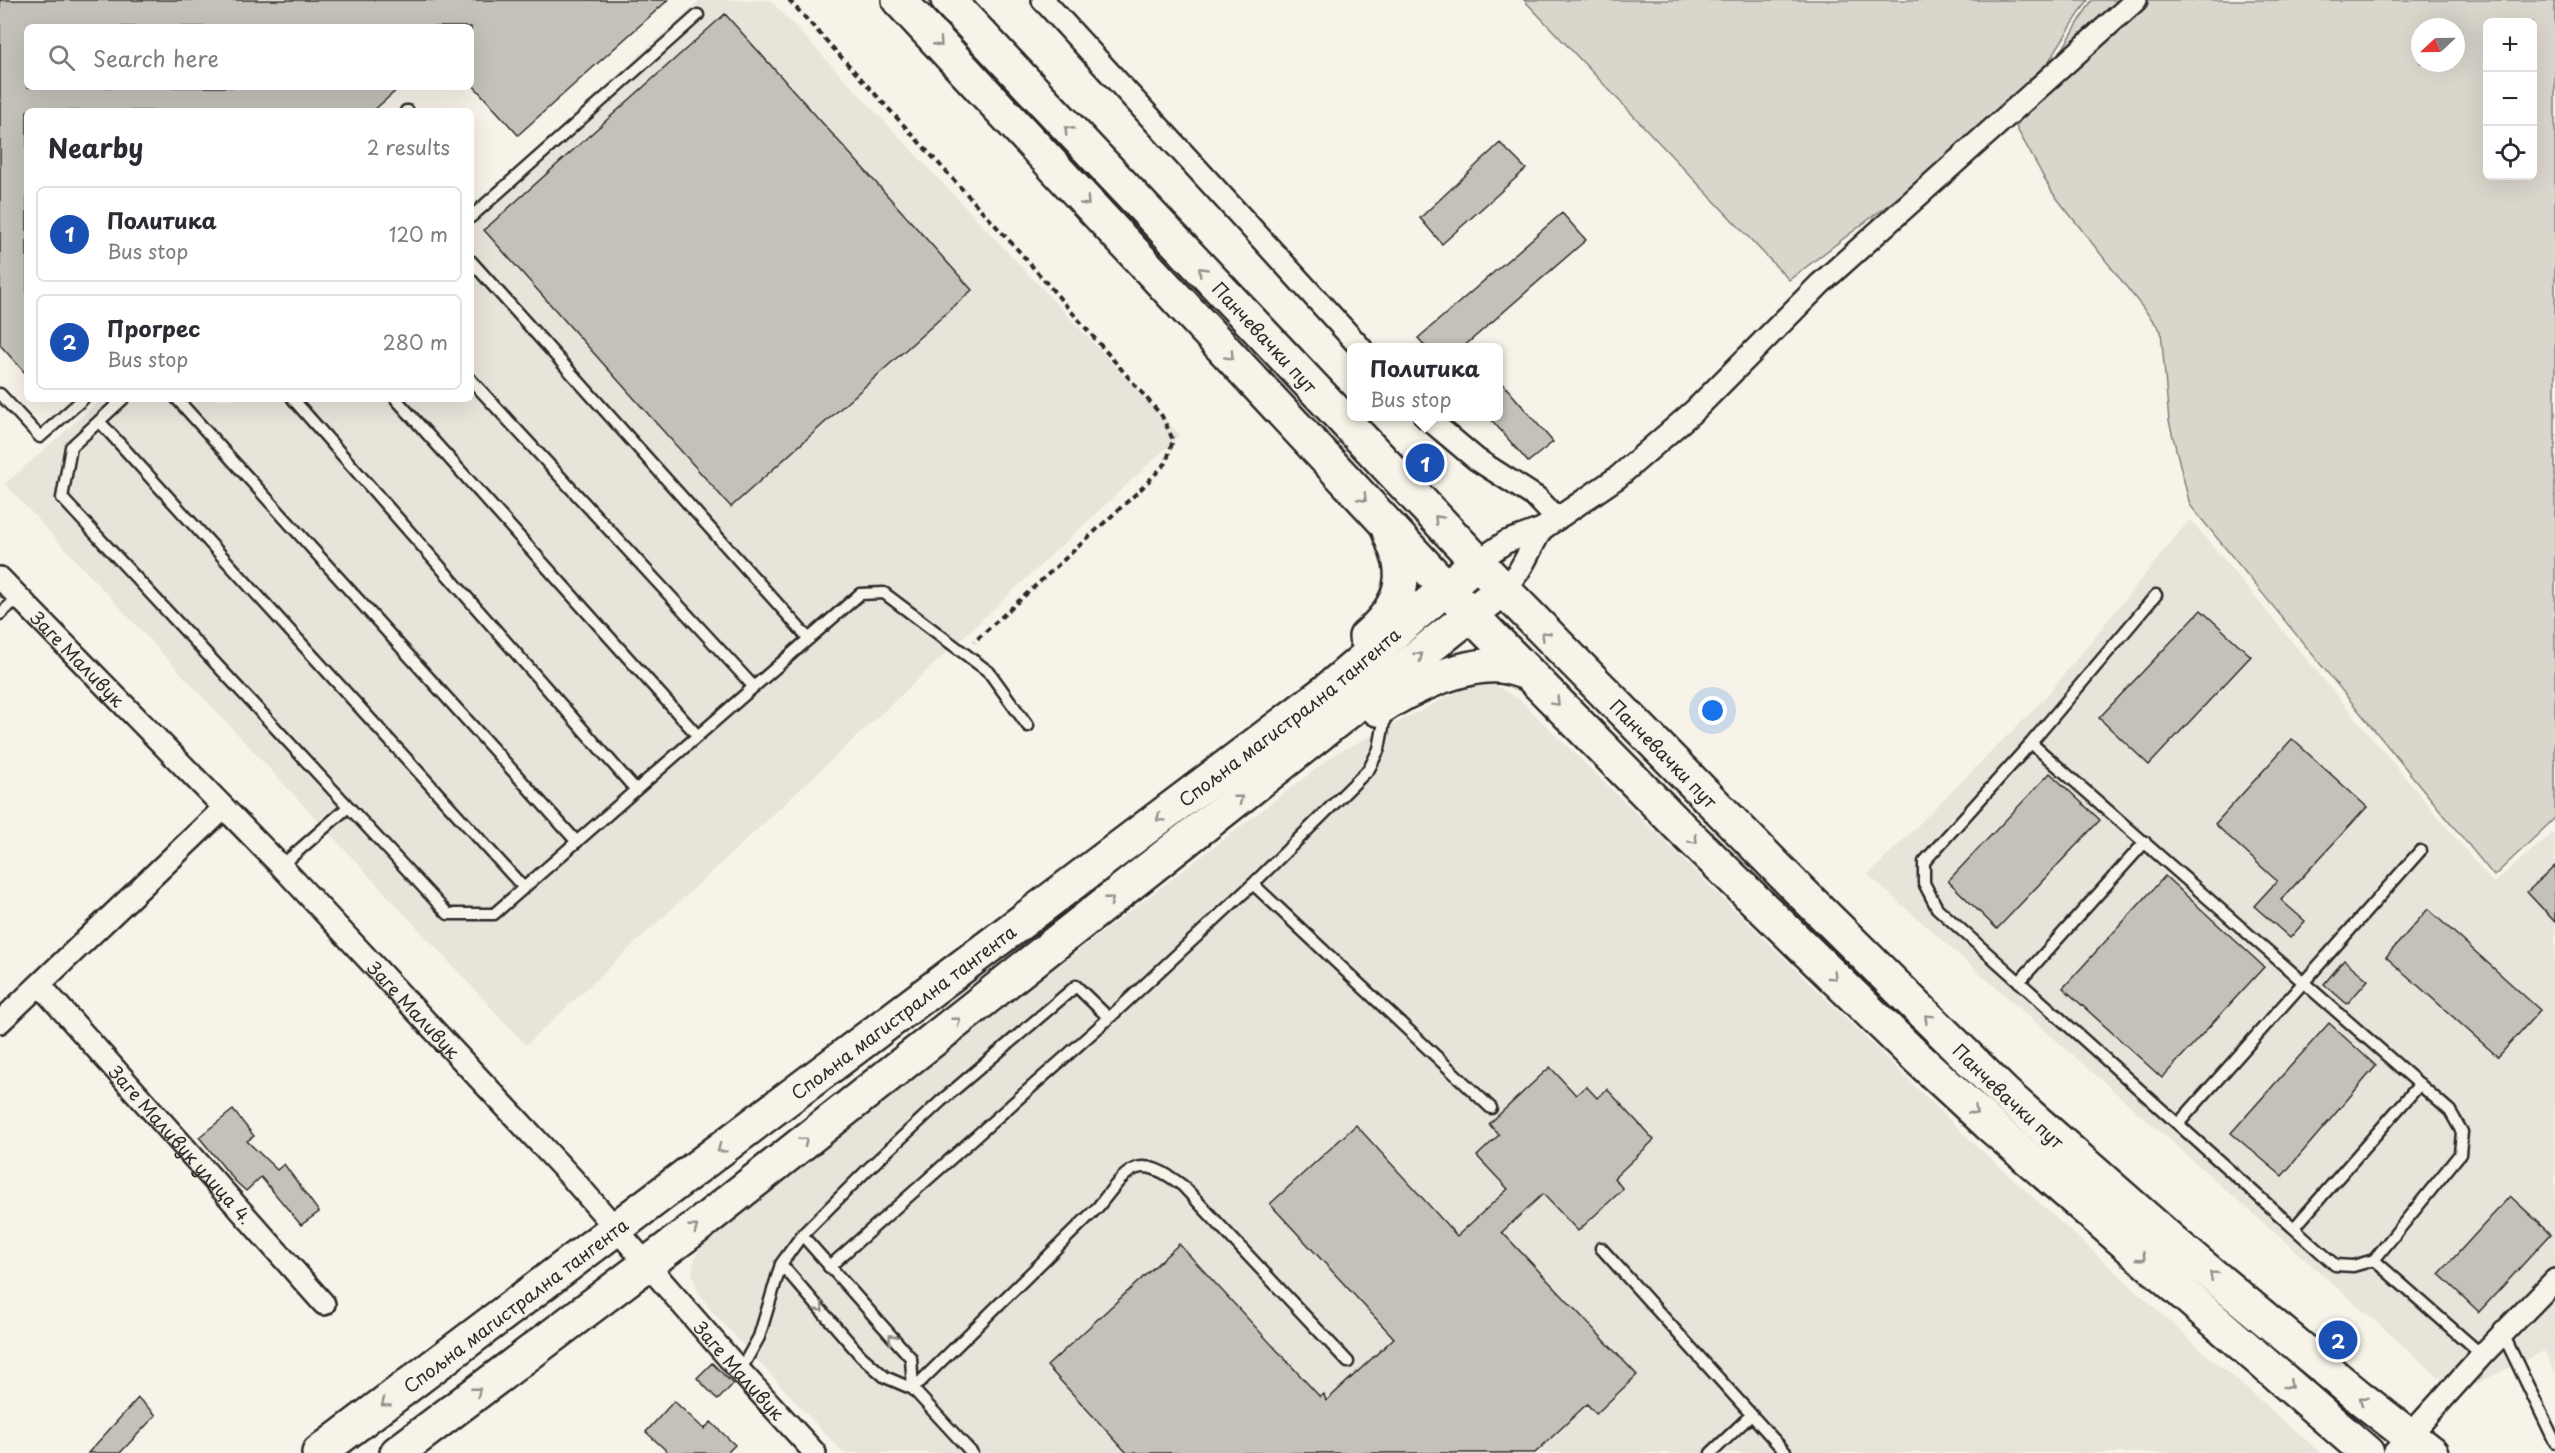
<!DOCTYPE html>
<html lang="en">
<head>
<meta charset="utf-8">
<style>
	:root { --surface:#fff; --page:#f2f2f3; --text:#2b2b33; --muted:#7c7c81; --line:#e1e1e2; --accent:#1f6fb2 }
	body { margin:0; font-family:"Playpen Sans",sans-serif; background:var(--page); color:var(--text) }
	.controls { position:absolute; right:18px; top:18px; display:grid; overflow:hidden; border-radius:9px; box-shadow:0 6px 24px #0002 }
	.controls button { width:54px; height:54px; display:grid; place-items:center; padding:0; border:0; border-bottom:2px solid var(--line); background:var(--surface); color:var(--text); font:30px sans-serif }
	.compass { position:absolute; left:2411px; top:18px; width:54px; height:54px; border-radius:50%; background:var(--surface); box-shadow:0 6px 24px #0002; rotate:248deg }
	.you { position:absolute; left:1713px; top:711px; width:21px; height:21px; margin:-15px; border:4px solid #fff; border-radius:50%; background:#1a73e8; box-shadow:0 0 0 9px #1a73e833 }
	.badge { display:grid; place-items:center; width:39px; height:39px; border-radius:50%; background:var(--accent); color:#fff; font-size:20px; font-weight:700 }
	.pin { position:absolute; translate:-50% -50%; border:3px solid #fff; box-shadow:0 2px 6px #0006 }
	.popup { position:absolute; left:1347px; top:343px; width:156px; height:78px; box-sizing:border-box; display:grid; place-content:center; border-radius:9px; background:var(--surface); filter:drop-shadow(0 2px 4px #0005); font-size:20px; white-space:nowrap; color:var(--muted) }
	.popup b { font-size:22px; color:var(--text) }
	.popup::after { content:''; position:absolute; left:50%; top:100%; margin-left:-12px; border:12px solid transparent; border-top-color:var(--surface) }
	.list { margin:0; padding:0; list-style:none }
	h2 { display:flex; justify-content:space-between; align-items:center; height:78px; margin:0; padding:0 24px; font-size:26px }
	h2 small { font-size:20px; font-weight:400; color:var(--muted) }
	.list li { display:grid; grid-template-columns:39px 1fr auto; gap:18px; align-items:center; box-sizing:border-box; height:96px; margin:0 12px 12px; padding:0 12px; border:2px solid var(--line); border-radius:9px }
	.list b { display:block; font-size:22px; white-space:nowrap }
	.list p { margin:0; font-size:20px; white-space:nowrap; color:var(--muted) }
	.list em { font-size:20px; font-style:normal; color:var(--muted) }
	.icon { flex:none; width:33px; height:33px; fill:none; stroke:currentColor; stroke-width:2; stroke-linecap:round; stroke-linejoin:round }
	.map { position:relative; flex:none; width:2555px; height:1453px; overflow:hidden }
	.search { position:absolute; background:var(--surface); box-shadow:0 6px 24px #0002; left:24px; top:24px; width:450px; height:66px; display:flex; align-items:center; gap:15px; box-sizing:border-box; padding:0 21px; border-radius:9px; color:var(--muted); font-size:22px }
	.panel { position:absolute; background:var(--surface); box-shadow:0 6px 24px #0002; left:24px; top:108px; width:450px; height:294px; border-radius:9px }
	.map>svg:first-child { display:block }
</style>
</head>
<body>
<div class="map">
<svg width="2555" height="1453" viewBox="0 0 2555 1453">
	<rect width="100%" height="100%" fill="#f7f3e8"/>
	<filter id="ink" filterUnits="userSpaceOnUse"><feTurbulence type="fractalNoise" baseFrequency=".0167" numOctaves="2"/><feDisplacementMap in="SourceGraphic" scale="12" xChannelSelector="R" yChannelSelector="G"/><feConvolveMatrix kernelMatrix="1 2 1 2 8 2 1 2 1" color-interpolation-filters="sRGB"/></filter>
	<g filter="url(#ink)">
		<path fill="#e8e4da" d="M700,0H770L1180,435L526,1045L5,484L102,399H471V209Z
			M2190,519L2493,883L2555,831V1374L2544,1351L2457,1393L1868,875L2043,700Z
			M1492,683L1520,700L1966,1136L2198,1347L2321,1453H843L709,1308L697,1289L692,1272L695,1256L710,1237L805,1160L1335,754L1463,689Z"/>
		<path fill="#dad6cc" stroke="#82807c" stroke-width="1.5" fill-rule="evenodd" d="M1524,0H2088L2022,103L1789,280Z
			M2092,0H2555V818L2494,876L2190,505L2169,421L2161,331L2052,192L2016,127ZM2488,22H2532V176H2488ZM2420,27H2456V63H2420Z"/>
		<path fill="#c4c1b9" stroke="#2b2b2b" stroke-width="1.5" d="M0,0H668L518,135L471,83V27H27V87H400L373,111H27V375L0,345Z
			M725,14L972,290L731,507L484,230Z
			M1500,143L1526,169L1442,244L1420,218Z
			M1562,213L1586,240L1462,348H1427L1418,338Z
			M1498,378L1553,442L1528,462L1489,417H1498Z
			M2201,610L2251,656L2149,765L2099,718Z
			M2292,739L2367,807L2281,900L2305,921L2290,938L2254,906L2277,881L2215,824Z
			M2050,773L2100,820L1997,929L1948,881Z
			M2555,866V922L2527,892Z
			M2165,876L2264,967L2162,1078L2063,988Z
			M2428,909L2540,1010L2498,1057L2386,957Z
			M2344,960L2368,980L2347,1004L2324,984Z
			M2329,1023L2376,1066L2282,1176L2231,1133Z
			M1550,1067L1576,1095L1586,1086L1597,1098L1607,1089L1654,1140L1614,1178L1623,1189L1578,1231L1543,1194L1502,1232L1637,1375L1596,1414L1587,1404L1535,1453H1127L1047,1366L1179,1244L1320,1397L1324,1394L1326,1401L1394,1338L1270,1204L1356,1125L1457,1236L1508,1189L1477,1156L1499,1135L1489,1124Z
			M233,1110L254,1136L247,1141L277,1170L284,1164L319,1212L301,1225L261,1177L246,1191L235,1181L199,1137Z
			M2510,1196L2551,1234L2479,1312L2439,1274Z
			M712,1363L733,1384L718,1400L697,1378Z
			M138,1398L156,1415L120,1453H88Z
			M674,1401L704,1429L711,1422L735,1445L727,1453H669L646,1432Z"/>
		<g fill="none" stroke-linecap="round" stroke-linejoin="round">
			<defs>
				<path id="lane" d="M406,111H408
					M471,217L698,15
					M471,261L809,639
					M471,380L754,687
					M0,394L40,437L83,399
					M123,399L71,447L62,498L448,914H494L860,594L884,593L989,672L1028,726
					M177,399L577,842
					M293,399L636,790
					M396,399L698,736
					M99,421L524,888
					M0,614L18,598
					M2031,743L2450,1111L2462,1132L2460,1154L2374,1260L2353,1266L2335,1265L1937,908L1924,883V862L2031,743L2156,595
					M281,866L348,807
					M1253,884L1491,1108
					M2019,982L2145,842
					M2178,1124L2420,851
					M2294,1228L2420,1084
					M802,1235L911,1358L913,1389
					M1601,1248L1786,1453
					M2374,1260L2482,1355
					M781,1264L861,1356L885,1377L913,1389L972,1453
					M829,1267L1109,1018L1253,884L1369,769L1379,749L1386,711
					M2503,1334L2555,1442
					M740,1371L759,1337L781,1264L802,1235L868,1169L941,1101L1076,986L1109,1018
					M913,1389L1098,1207C1129,1168 1137,1151 1183,1186L1348,1362
					M1711,1453L1751,1415"/>
				<g id="street">
					<path d="M1043,0L1361,348"/>
					<path d="M1425,416L1476,459L1537,498L1557,519"/>
					<path d="M1478,561L1506,542L1542,529L1618,477L1695,410L1820,284L2136,0"/>
					<path id="s1" d="M0,578L281,866L571,1177L740,1371L815,1453"/>
					<path d="M1503,589C1522,574 1529,549 1542,529"/>
					<path id="s2" d="M40,985L324,1304"/>
					<path d="M0,1022L224,808"/>
					<path d="M2394,1453L2482,1355L2555,1280"/>
				</g>
				<g id="primary">
					<path id="s3" d="M1503,589L1794,885L2005,1094L2174,1243L2358,1396L2431,1453"/>
					<path d="M1471,615L1681,828L1908,1049L1990,1125L2367,1453"/>
				</g>
				<g id="highway">
					<path d="M899,0L1462,605"/>
					<path d="M1366,637C1386,620 1404,597 1401,569C1400,556 1392,541 1388,528"/>
					<path d="M1378,709C1408,688 1463,663 1500,666C1510,667 1518,670 1527,673"/>
					<path id="s4" d="M319,1453L1324,693L1478,561"/>
					<path d="M397,1453L699,1225L1503,589L948,0"/>
				</g>
			</defs>
			<use href="#lane" stroke="#2b2b2b" stroke-width="15"/>
			<use href="#street" stroke="#2b2b2b" stroke-width="26"/>
			<use href="#primary" stroke="#2b2b2b" stroke-width="38"/>
			<use href="#highway" stroke="#2b2b2b" stroke-width="38"/>
			<path stroke="#2b2b2b" stroke-width="4" stroke-dasharray="6 4.5" stroke-linecap="butt" d="M789,0L1018,250L1162,416L1173,440L1166,463L1140,490L974,642"/>
			<use href="#lane" stroke="#f7f3e8" stroke-width="10"/>
			<use href="#street" stroke="#f7f3e8" stroke-width="21"/>
			<use href="#primary" stroke="#f7f3e8" stroke-width="33"/>
			<use href="#highway" stroke="#f7f3e8" stroke-width="33"/>
		</g>
		<defs><path id="oneway-chevron" d="M-2-3.5L2.5 0L-2 3.5" fill="none" stroke-width="1.6" stroke-linecap="round" stroke-linejoin="round" transform="scale(1.5)"/></defs>
		<g stroke="#918f8a">
			<use href="#oneway-chevron" transform="translate(939 43) rotate(48)"/>
			<use href="#oneway-chevron" transform="translate(1068 130) rotate(-134)"/>
			<use href="#oneway-chevron" transform="translate(1086 202) rotate(47)"/>
			<use href="#oneway-chevron" transform="translate(1202 271) rotate(-134)"/>
			<use href="#oneway-chevron" transform="translate(1230 356) rotate(47)"/>
			<use href="#oneway-chevron" transform="translate(1363 498) rotate(47)"/>
			<use href="#oneway-chevron" transform="translate(1438 519) rotate(-133)"/>
			<use href="#oneway-chevron" transform="translate(1545 635) rotate(-135)"/>
			<use href="#oneway-chevron" transform="translate(1419 656) rotate(-38)"/>
			<use href="#oneway-chevron" transform="translate(1556 702) rotate(45)"/>
			<use href="#oneway-chevron" transform="translate(1239 799) rotate(-38)"/>
			<use href="#oneway-chevron" transform="translate(1160 818) rotate(143)"/>
			<use href="#oneway-chevron" transform="translate(1694 840) rotate(45)"/>
			<use href="#oneway-chevron" transform="translate(1110 900) rotate(-38)"/>
			<use href="#oneway-chevron" transform="translate(1833 976) rotate(44)"/>
			<use href="#oneway-chevron" transform="translate(1928 1018) rotate(-135)"/>
			<use href="#oneway-chevron" transform="translate(957 1021) rotate(-38)"/>
			<use href="#oneway-chevron" transform="translate(1974 1111) rotate(43)"/>
			<use href="#oneway-chevron" transform="translate(804 1141) rotate(-38)"/>
			<use href="#oneway-chevron" transform="translate(721 1149) rotate(143)"/>
			<use href="#oneway-chevron" transform="translate(694 1228) rotate(-38)"/>
			<use href="#oneway-chevron" transform="translate(2142 1257) rotate(41)"/>
			<use href="#oneway-chevron" transform="translate(2213 1275) rotate(-140)"/>
			<use href="#oneway-chevron" transform="translate(820 1308) rotate(49)"/>
			<use href="#oneway-chevron" transform="translate(892 1338) rotate(-132)"/>
			<use href="#oneway-chevron" transform="translate(2289 1385) rotate(41)"/>
			<use href="#oneway-chevron" transform="translate(477 1391) rotate(-38)"/>
			<use href="#oneway-chevron" transform="translate(2363 1400) rotate(-142)"/>
			<use href="#oneway-chevron" transform="translate(385 1403) rotate(143)"/>
		</g>
	</g>
	<g text-anchor="middle" dominant-baseline="central" stroke-width="4.5" stroke-linejoin="round" paint-order="stroke">
		<g font-size="18" fill="#2b2b2b" stroke="#f7f3e8">
			<text transform="translate(1265 337) rotate(47)">Панчевачки пут</text>
			<text stroke="none"><textPath href="#s1" startOffset="112">Заге Маливук</textPath></text>
			<text stroke="none"><textPath href="#s4" startOffset="1218">Спољна магистрална тангента</textPath></text>
			<text stroke="none"><textPath href="#s3" startOffset="230">Панчевачки пут</textPath></text>
			<text stroke="none"><textPath href="#s1" startOffset="598">Заге Маливук</textPath></text>
			<text stroke="none"><textPath href="#s4" startOffset="732">Спољна магистрална тангента</textPath></text>
			<text stroke="none"><textPath href="#s3" startOffset="716">Панчевачки пут</textPath></text>
			<text stroke="none"><textPath href="#s2" startOffset="213">Заге Маливук улица 4.</textPath></text>
			<text stroke="none"><textPath href="#s4" startOffset="246">Спољна магистрална тангента</textPath></text>
			<text stroke="none"><textPath href="#s1" startOffset="1084">Заге Маливук</textPath></text>
		</g>
	</g>
</svg>
<div class="controls">
<button>+</button>
<button>−</button>
<button><svg class="icon" aria-label="locate" viewBox="0 0 24 24"><circle cx="12" cy="12" r="6"/><path d="M12 2v4M12 18v4M2 12h4M18 12h4"/></svg></button>
</div>
<svg class="compass" viewBox="-18 -18 36 36"><path d="M0-13l5 13h-10z" fill="#e53935"/><path d="M0 13l5-13h-10z" fill="#7c7c81"/></svg>
<div class="you"></div>
<div class="pin badge" style="left:1425px;top:463px;background:#1a4fb4">1</div>
<div class="popup"><b>Политика</b>Bus stop</div>
<div class="pin badge" style="left:2338px;top:1340px;background:#1a4fb4">2</div>
<div class="search"><svg class="icon" aria-label="search" viewBox="0 0 24 24"><circle cx="10" cy="10" r="6"/><path d="M15 15l6 6"/></svg>Search here</div>
<section class="panel">
<h2>Nearby<small>2 results</small></h2>
<ul class="list">
<li><span class="badge" style="background:#1a4fb4">1</span><div><b>Политика</b><p>Bus stop</p></div><em>120 m</em></li>
<li><span class="badge" style="background:#1a4fb4">2</span><div><b>Прогрес</b><p>Bus stop</p></div><em>280 m</em></li>
</ul>
</section>
</div>
</body>
</html>
